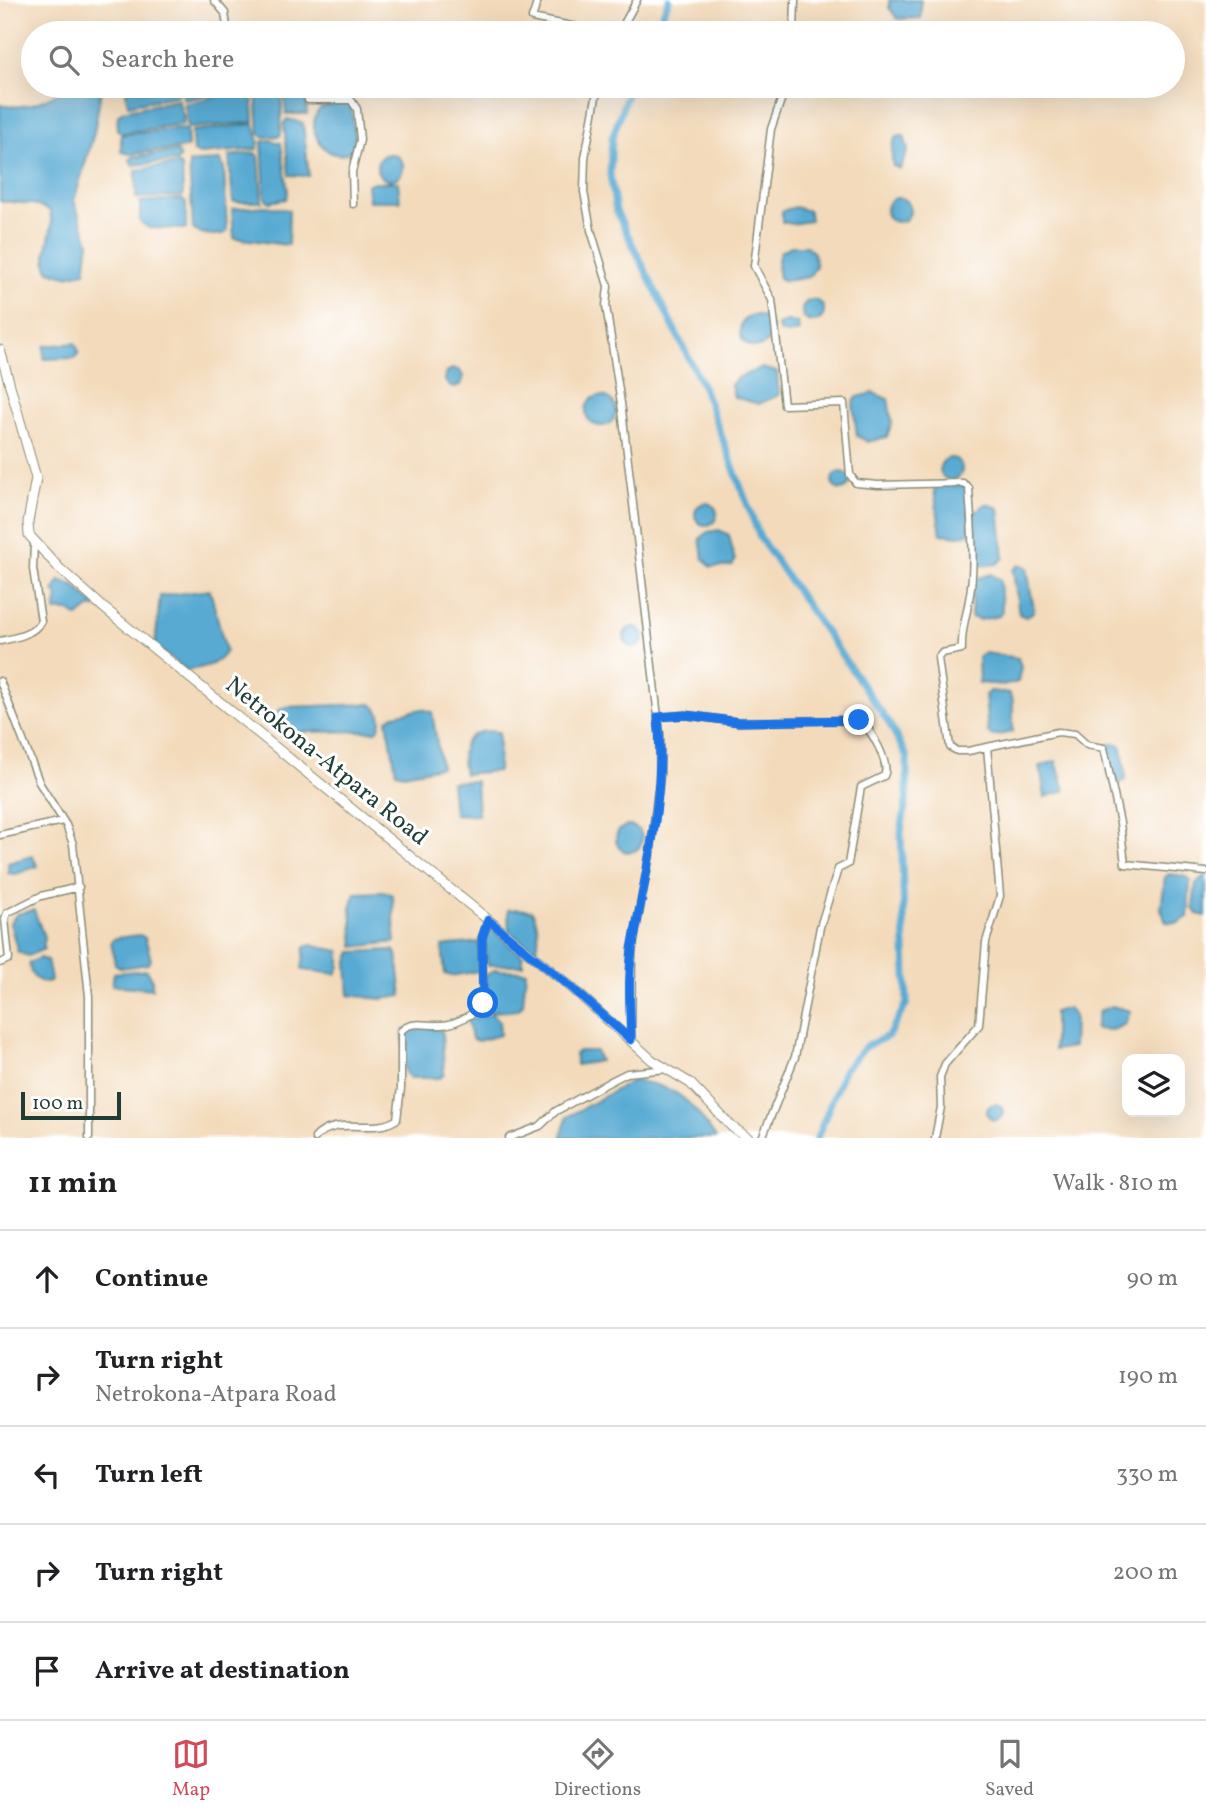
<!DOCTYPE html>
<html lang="en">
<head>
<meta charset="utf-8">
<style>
	:root { --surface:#fff; --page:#f6f6f6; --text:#202124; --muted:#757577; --line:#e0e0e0; --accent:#d1495b }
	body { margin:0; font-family:Vollkorn,serif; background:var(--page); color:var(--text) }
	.controls { position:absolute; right:21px; bottom:21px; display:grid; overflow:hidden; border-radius:14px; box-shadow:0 7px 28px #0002 }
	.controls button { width:63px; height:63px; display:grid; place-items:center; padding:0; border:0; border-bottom:2px solid var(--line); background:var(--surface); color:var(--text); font:35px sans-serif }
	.scale { position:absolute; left:21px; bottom:18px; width:100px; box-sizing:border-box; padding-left:7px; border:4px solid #1f3d34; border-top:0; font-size:19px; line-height:24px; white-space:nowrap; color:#1f3d34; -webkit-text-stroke:5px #fff; paint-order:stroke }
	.stop { position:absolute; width:21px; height:21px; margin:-16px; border:5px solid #1a73e8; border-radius:50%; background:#fff }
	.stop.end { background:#1a73e8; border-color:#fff; box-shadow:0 2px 7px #0008 }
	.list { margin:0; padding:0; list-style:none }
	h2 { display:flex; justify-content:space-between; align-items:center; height:91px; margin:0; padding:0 28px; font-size:30px }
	h2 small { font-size:23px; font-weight:400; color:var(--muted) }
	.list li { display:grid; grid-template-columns:46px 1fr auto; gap:21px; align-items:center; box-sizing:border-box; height:98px; padding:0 28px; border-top:2px solid var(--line) }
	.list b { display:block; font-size:26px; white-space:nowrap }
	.list p { margin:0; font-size:23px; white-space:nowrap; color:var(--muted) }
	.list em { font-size:23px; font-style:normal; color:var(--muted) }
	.icon { flex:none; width:38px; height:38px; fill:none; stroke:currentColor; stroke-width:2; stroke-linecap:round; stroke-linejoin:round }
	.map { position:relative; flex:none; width:1206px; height:1138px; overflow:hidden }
	.search { position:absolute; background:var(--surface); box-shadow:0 7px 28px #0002; left:21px; right:21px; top:21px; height:77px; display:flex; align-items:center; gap:18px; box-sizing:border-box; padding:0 24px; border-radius:38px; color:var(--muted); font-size:26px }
	.sheet { height:581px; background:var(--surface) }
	nav { display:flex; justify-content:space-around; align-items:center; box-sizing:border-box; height:98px; border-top:2px solid var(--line); background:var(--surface); font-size:19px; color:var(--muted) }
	nav a { display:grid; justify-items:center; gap:4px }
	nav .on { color:var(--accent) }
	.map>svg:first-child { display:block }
</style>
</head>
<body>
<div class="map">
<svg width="1206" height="1138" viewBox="0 0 1206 1138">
	<rect width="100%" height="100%" fill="#fff"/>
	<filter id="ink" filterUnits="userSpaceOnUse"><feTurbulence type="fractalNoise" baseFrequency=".0143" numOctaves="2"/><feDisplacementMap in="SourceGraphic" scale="14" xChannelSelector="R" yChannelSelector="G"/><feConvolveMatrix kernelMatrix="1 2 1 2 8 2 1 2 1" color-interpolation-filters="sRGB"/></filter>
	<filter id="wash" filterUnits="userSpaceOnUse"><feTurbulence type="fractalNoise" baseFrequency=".00686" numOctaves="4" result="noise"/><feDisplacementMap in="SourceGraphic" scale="28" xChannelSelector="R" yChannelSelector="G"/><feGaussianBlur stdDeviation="1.57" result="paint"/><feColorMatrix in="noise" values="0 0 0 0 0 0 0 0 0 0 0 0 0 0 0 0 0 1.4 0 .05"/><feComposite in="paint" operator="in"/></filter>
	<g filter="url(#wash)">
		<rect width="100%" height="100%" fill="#f3daba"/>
		<path fill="#59aad3" stroke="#3c7484" stroke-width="2" d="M889,0H921V18L898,19L889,8Z
			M63,86H100L101,91L94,133L74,201L89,242L85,272L66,276L49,271C39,251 58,231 49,210L33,204L0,201V105C24,110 41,102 62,91Z
			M125,86H178L179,95L128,105Z
			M181,86H249L184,100Z
			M284,86H305L307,114H286Z
			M276,88L282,92L281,132L280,136L263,137L259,133L256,90Z
			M246,89L252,92L254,122L188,128L185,104Z
			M178,100L184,118L183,124L121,133L117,129L118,115L123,111Z
			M346,102L351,105L356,146C333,173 299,129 321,108Z
			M287,119L303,123L309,176L289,175L284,124Z
			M254,124L259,142L257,149L201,154L193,152L192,131Z
			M181,128L187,130L188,147L130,154L121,152V135Z
			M899,135L904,136L908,150L900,169L893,166C891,155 890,142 899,135Z
			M269,140L281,143L288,192L286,199L269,202L265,198L262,142Z
			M177,151L180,158L177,161L133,165L130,160L132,157Z
			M255,153L259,157L262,202H233L229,156Z
			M377 167a13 13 0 1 1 26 0a13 13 0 1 1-26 0Z
			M220,160L224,168L227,232C220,237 199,235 193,229L189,163Z
			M178,164L182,168L183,196L136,198V170Z
			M374,182H398L400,201H369L367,185Z
			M886 210a12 12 0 1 1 24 0a12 12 0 1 1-24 0Z
			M182,199L186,203V229L149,228L140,222V202Z
			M266,206L289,210L288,245L234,238L232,209Z
			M795,207L809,211L810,221L792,224L782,222V211Z
			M791,246H806L814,253L816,266L809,277L785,281L779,278L777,266L780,252Z
			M802 311a11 11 0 1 1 22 0a11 11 0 1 1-22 0Z
			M740 331a16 16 0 1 1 32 0a16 16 0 1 1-32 0Z
			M786,322L798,323L799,331L788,334L779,331L778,325Z
			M75,343L79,352L75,358L44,359V346Z
			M761,368L777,372L779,395L759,404L734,397L731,385L737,378Z
			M445 378a9 9 0 1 1 18 0a9 9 0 1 1-18 0Z
			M873,393L888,399L892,422L887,437L868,442L857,436L853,404L857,397Z
			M586 411a15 15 0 1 1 30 0a15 15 0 1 1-30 0Z
			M940 469a11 11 0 1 1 22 0a11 11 0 1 1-22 0Z
			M832 481a9 9 0 1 1 18 0a9 9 0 1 1-18 0Z
			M937,485L967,486L970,533L959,536L941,534L934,490Z
			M695 514a11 11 0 1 1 22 0a11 11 0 1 1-22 0Z
			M986,504L999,508L1004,558L997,564L978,566L974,512Z
			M719,530L729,535L735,561L732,566L711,567L703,558L700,539L708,532Z
			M1019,565L1027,567L1034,611L1026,617L1019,614L1013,570Z
			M991,574L1000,580L1002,611L999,616L979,620L971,617L973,580Z
			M60,580L76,587L97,608H89L78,617L69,611H55L58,597L54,590Z
			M210,590L226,651C218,666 201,668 186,670L155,646L160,596Z
			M624 637a10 10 0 1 1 20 0a10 10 0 1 1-20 0Z
			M985,653L1018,658L1021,667L1018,682L1006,685L979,683L978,657Z
			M990,691L1009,693L1013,701V732L993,736L988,733L985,695Z
			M371,704C381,709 384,722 377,731L291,732C279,730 277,723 278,711L285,707Z
			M422,709L432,712L441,767L404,774L396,772L387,720L394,715Z
			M499,732L498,771L464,774C458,744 467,727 499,732Z
			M1110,744L1120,745L1122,748L1126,779L1120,783L1112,781L1106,749Z
			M1056,761L1065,791L1045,797L1040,766Z
			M476,781L478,815L454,814L451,782Z
			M616 839a13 13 0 1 1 26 0a13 13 0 1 1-26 0Z
			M32,856L38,866L16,874L8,873V863Z
			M1169,874L1184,876L1190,880L1188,917L1178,923L1166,922L1161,909L1165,877Z
			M1206,876V916L1197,914L1193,908L1196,883Z
			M355,893L388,892L393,896L395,942L354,947L351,908Z
			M519,909L532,911C538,921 541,942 535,951L509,932L508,910Z
			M34,910L44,937V949L28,956L18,952L10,923L17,914Z
			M488,927L523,956V965H488L484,944Z
			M140,935L145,938L151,959L148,964L121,968L115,964L111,941L116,938Z
			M479,942V971L451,976L445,974L442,946Z
			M311,945L340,951V966L336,974L302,970L305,947Z
			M393,950L397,954L402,996L382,999L349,995L347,963L352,952Z
			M39,958L47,960L51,980L48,983C35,981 30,976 29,963Z
			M147,970L152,978V989L112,985L114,973Z
			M494,970L526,971L523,1004L518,1010L492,1012L485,1008V976Z
			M1112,1006L1130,1011L1125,1024L1113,1030L1095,1029L1099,1011Z
			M1068,1008L1074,1016L1073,1047L1054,1050V1012Z
			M492,1014L499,1021L500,1035L478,1041L472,1039L467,1019Z
			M418,1026L438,1028L442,1032L444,1074L440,1078H410L405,1072L403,1031Z
			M579,1051H596L600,1061L576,1065L575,1054Z
			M632,1081C679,1085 690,1101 716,1138H561L567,1117Z
			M987 1112a8 8 0 1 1 16 0a8 8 0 1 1-16 0Z"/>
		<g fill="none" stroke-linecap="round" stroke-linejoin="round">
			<path stroke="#59aad3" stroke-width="7" d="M654,33L669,0
				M630,86L612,138L610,175L616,211L703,387L760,538L889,723L907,757V796L901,832L907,1003L888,1036L866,1046L844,1070L817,1138"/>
		</g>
	</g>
	<g filter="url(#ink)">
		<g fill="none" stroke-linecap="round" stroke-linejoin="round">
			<defs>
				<path id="street" d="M214,0L225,13L228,33
					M538,0L532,18L581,28
					M619,33L637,0
					M794,33L795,0
					M307,86L308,100H351L357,109L360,140L352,172L353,204
					M598,86L585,158L584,192L591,230L608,286L606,306L622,410L660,734V775L651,847L632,951L631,1040
					M786,86L771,129L754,266L772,300L784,405L844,403L850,475L856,483L878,485L963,483L969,488C971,525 976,564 969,600C966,618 961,630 962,649L942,653L938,658L950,747L957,751H968L1058,732L1075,734L1087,745L1104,748L1120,823L1125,864L1206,872
					M0,641C14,638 34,635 41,621L33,569L34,543
					M0,681L40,784L66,825L73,844L89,996V1138
					M658,717L686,715L739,722L859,720C870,727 891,764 884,776L861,787L848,864L838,869L820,927L795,1057L762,1138
					M0,835L63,821
					M0,963L9,959L5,919L7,913L41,896L79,887
					M315,1138C336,1114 374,1136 397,1119L401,1088V1031C411,1020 427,1026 440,1025C454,1025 471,1015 483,1006L482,938L488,920
					M509,1138L540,1126L556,1111L613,1080L627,1073L667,1069
					M935,1138L941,1107L940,1077L945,1064L979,1025L986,942L1000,896L987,747"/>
				<path id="secondary" d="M0,350L36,478L28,522L29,535L59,568L104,608L571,987L652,1060L690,1083L732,1127L748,1138"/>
			</defs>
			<use href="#street" stroke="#898c77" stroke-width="9"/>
			<use href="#secondary" stroke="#898c77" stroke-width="11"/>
			<use href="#street" stroke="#fff" stroke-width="6"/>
			<use href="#secondary" stroke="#fff" stroke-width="9"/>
		</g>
	</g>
	<g fill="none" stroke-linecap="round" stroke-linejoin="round" filter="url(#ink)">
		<path stroke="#1a73e8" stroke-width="9" d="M483,1003L482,938L488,920L571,987L631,1040C630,1008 627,971 634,939C647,866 666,792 658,717L686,715L739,722L859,720"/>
	</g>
	<g text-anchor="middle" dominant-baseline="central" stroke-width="6" stroke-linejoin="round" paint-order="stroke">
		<g font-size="24" fill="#1f3d34" stroke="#fff">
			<text transform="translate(326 762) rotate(39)">Netrokona-Atpara Road</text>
		</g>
	</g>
</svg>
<div class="controls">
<button><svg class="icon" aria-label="layers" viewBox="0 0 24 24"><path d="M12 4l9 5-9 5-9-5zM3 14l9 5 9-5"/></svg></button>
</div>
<div class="scale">100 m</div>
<div class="stop" style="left:483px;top:1003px"></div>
<div class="stop end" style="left:859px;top:720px"></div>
<div class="search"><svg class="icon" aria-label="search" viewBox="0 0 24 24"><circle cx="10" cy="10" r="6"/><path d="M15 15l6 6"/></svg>Search here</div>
</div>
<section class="sheet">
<h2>11 min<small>Walk · 810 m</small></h2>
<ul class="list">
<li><svg class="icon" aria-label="ahead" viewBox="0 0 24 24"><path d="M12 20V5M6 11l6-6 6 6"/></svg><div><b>Continue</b></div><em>90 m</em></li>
<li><svg class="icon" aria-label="right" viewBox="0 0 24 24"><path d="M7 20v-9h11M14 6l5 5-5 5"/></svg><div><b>Turn right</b><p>Netrokona-Atpara Road</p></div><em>190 m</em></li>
<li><svg class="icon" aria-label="left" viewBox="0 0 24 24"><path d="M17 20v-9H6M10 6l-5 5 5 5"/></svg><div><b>Turn left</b></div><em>330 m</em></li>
<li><svg class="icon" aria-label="right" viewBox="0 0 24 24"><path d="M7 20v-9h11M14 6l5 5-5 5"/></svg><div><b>Turn right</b></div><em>200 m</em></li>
<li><svg class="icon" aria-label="arrive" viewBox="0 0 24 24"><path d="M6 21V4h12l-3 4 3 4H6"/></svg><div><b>Arrive at destination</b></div></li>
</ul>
</section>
<nav>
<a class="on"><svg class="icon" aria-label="map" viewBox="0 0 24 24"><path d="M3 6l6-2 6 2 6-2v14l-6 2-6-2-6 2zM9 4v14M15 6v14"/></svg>Map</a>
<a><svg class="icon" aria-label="directions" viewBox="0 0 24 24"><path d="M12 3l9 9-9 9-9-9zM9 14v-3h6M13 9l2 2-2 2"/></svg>Directions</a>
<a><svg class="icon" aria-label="saved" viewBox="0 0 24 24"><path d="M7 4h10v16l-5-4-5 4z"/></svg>Saved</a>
</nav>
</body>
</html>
